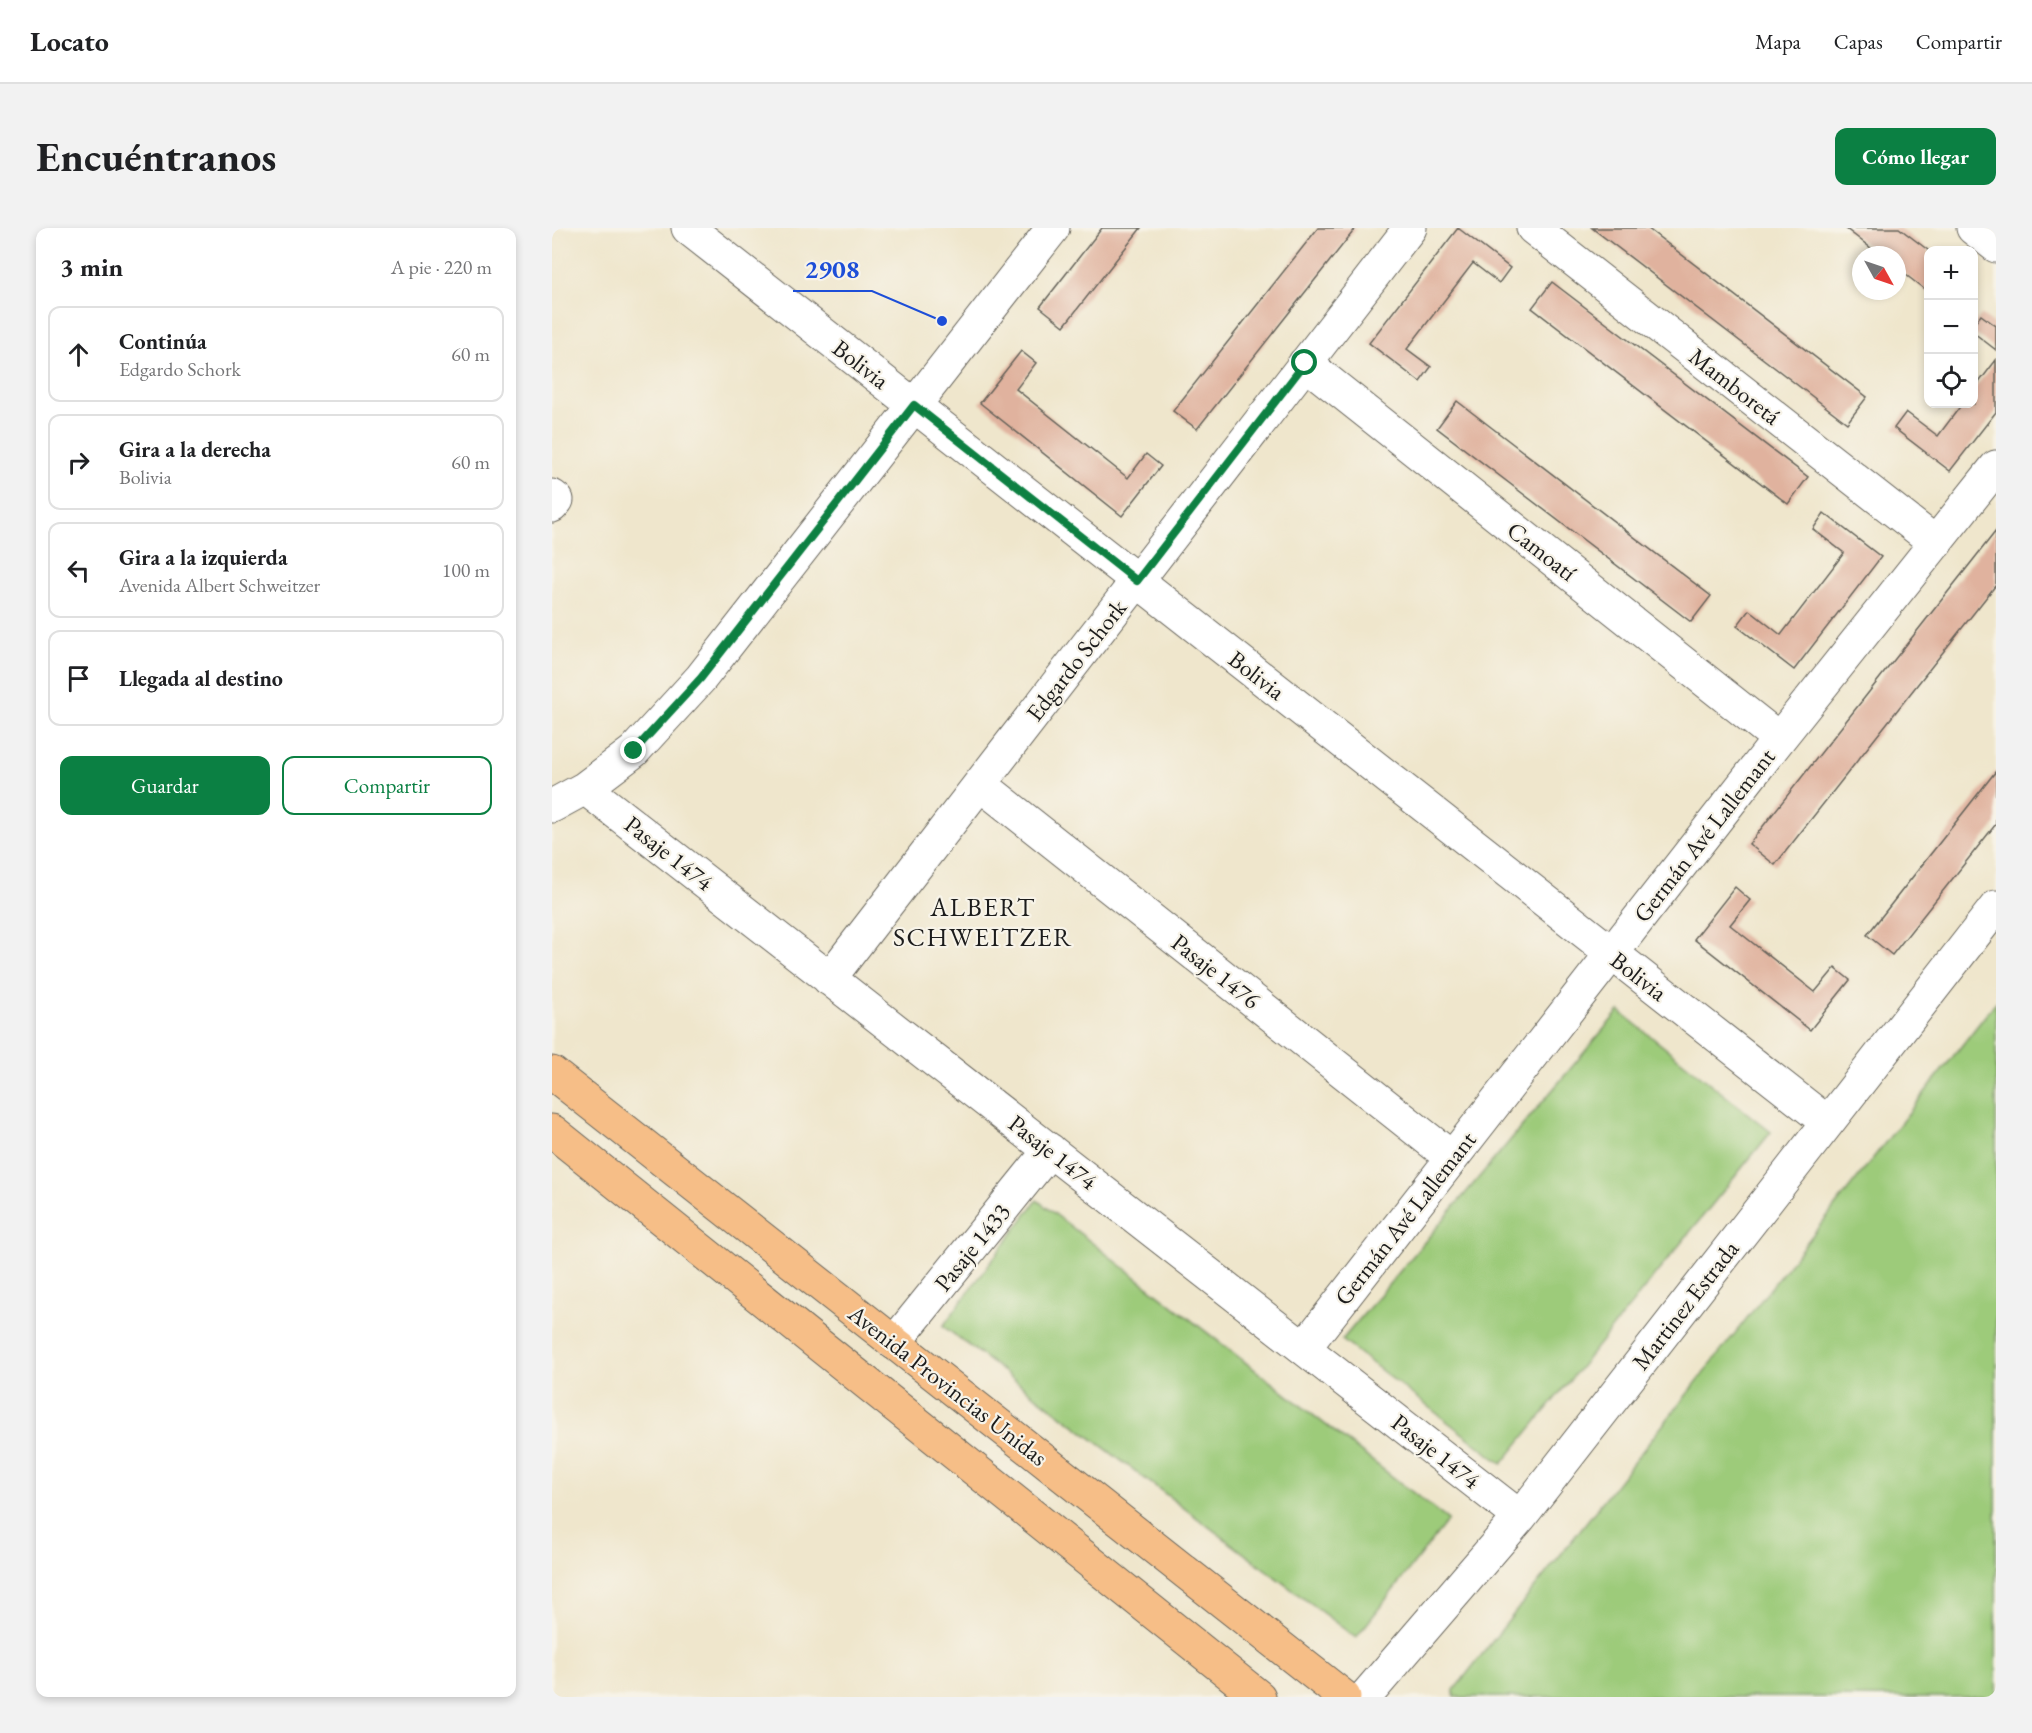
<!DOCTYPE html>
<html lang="es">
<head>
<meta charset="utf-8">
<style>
	:root { --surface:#fff; --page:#f2f2f2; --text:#202124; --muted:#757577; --line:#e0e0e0; --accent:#0b8043 }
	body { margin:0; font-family:"EB Garamond",serif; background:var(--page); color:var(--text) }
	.controls { position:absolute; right:18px; top:18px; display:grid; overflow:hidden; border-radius:12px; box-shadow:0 3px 9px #0003 }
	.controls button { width:54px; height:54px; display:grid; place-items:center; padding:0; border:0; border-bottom:2px solid var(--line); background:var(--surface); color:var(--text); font:30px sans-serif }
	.compass { position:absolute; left:1300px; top:18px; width:54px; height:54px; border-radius:50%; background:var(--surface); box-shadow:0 3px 9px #0003; rotate:130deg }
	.stop { position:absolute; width:18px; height:18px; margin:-14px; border:4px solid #0b8043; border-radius:50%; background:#fff }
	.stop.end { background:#0b8043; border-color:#fff; box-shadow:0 2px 6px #0008 }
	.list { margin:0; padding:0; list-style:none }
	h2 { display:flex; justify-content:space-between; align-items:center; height:78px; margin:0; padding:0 24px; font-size:26px }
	h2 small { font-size:20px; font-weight:400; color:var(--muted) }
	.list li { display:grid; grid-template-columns:39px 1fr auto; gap:18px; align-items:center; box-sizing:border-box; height:96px; margin:0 12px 12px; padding:0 12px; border:2px solid var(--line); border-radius:12px }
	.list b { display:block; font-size:22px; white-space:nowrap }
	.list p { margin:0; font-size:20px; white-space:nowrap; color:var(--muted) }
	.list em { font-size:20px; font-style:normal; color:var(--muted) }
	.actions { display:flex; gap:12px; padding:18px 24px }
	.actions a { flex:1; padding:14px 0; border:2px solid var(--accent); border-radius:12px; text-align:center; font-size:21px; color:var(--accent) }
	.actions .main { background:var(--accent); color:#fff }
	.icon { flex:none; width:33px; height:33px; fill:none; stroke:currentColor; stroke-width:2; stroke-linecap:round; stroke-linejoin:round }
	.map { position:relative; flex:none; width:1444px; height:1469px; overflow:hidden; border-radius:12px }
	header { display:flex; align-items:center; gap:36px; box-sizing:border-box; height:84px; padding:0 30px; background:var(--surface); border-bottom:2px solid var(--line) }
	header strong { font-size:28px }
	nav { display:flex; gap:33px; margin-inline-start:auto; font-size:21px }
	.intro { display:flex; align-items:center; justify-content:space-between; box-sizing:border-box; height:144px; padding:0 36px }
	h1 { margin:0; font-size:42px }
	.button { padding:15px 27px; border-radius:12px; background:var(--accent); color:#fff; font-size:21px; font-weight:700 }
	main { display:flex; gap:36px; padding:0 36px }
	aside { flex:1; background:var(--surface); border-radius:12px; box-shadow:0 3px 9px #0003 }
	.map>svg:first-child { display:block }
</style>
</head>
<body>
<header>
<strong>Locato</strong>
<nav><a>Mapa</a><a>Capas</a><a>Compartir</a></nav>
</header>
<div class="intro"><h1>Encuéntranos</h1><a class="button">Cómo llegar</a></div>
<main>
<aside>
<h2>3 min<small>A pie · 220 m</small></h2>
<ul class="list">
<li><svg class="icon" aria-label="ahead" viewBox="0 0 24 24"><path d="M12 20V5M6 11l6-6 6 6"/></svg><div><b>Continúa</b><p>Edgardo Schork</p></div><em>60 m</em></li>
<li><svg class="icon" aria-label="right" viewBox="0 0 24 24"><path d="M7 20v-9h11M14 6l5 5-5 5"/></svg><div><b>Gira a la derecha</b><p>Bolivia</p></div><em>60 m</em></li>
<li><svg class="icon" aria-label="left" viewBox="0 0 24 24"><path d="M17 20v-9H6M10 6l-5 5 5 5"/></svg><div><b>Gira a la izquierda</b><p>Avenida Albert Schweitzer</p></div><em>100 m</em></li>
<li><svg class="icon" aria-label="arrive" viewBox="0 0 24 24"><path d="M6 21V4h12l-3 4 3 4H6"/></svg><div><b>Llegada al destino</b></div></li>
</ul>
<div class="actions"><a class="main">Guardar</a><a>Compartir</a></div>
</aside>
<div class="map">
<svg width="1444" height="1469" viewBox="0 0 1444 1469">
	<rect width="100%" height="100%" fill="#f7f3e8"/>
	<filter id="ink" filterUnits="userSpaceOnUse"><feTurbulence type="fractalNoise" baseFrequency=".0167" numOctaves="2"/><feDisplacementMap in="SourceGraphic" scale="12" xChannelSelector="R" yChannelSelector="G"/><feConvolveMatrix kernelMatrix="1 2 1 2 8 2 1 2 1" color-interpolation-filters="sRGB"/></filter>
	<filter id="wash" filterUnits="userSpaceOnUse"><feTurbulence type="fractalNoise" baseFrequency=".008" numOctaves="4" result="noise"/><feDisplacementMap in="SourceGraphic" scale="24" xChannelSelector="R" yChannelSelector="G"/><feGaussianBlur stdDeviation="1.35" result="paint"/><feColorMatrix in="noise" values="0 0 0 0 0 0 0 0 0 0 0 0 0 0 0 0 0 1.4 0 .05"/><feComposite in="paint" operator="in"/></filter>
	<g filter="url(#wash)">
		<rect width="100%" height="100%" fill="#efe6cc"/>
		<path fill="#9dcb7a" stroke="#5c744b" stroke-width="1.5" d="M1444,774V1469H902V1462Z
			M1067,783L1219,904L950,1236L790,1112Z
			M485,972L896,1292L804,1410L391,1098Z"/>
		<g id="blocks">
			<path fill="#e0b29e" d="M550,0H589L512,98L488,79Z
				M766,0H804L645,201L621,183Z
				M906,0L958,40L947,55L921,35L855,121L879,139L868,154L817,115Z
				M1040,0H1095L1315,169L1295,195Z
				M1293,0H1347L1376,22V64L1345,40V27H1328Z
				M1000,54L1256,249L1236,276L980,80Z
				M1429,87L1444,98V122L1422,105V96Z
				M469,123L484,135L464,161L576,250L594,226L609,238L570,288L428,175Z
				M1444,132V184L1398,243L1342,200L1354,184L1386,208L1410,176H1422V161Z
				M905,173L1159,368L1139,394L885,200Z
				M1272,285L1329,329L1242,442L1185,398L1197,382L1229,407L1292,325L1261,301Z
				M1444,303V357L1223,637L1197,616Z
				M1444,543V596L1340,727L1315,707Z
				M1183,659L1198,672L1178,697L1263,764L1283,740L1298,752L1258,802L1142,711Z"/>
		</g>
	</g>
	<g filter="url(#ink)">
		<use href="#blocks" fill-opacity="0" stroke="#66635a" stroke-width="1.5"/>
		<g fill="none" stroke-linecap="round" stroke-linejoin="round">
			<defs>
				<path id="minor" d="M136,0L1275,894
					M981,0L1384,315
					M1421,0L1444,18
					M753,135L1227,511
					M0,268L5,272L0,278
					M428,556L900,930
					M33,560L968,1289
					M0,578L33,560L82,523L149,450L501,0
					M277,751L858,0
					M342,1115L498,922
					M752,1120L1227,511L1444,239
					M813,1469L968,1289L1444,679"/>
				<path id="major" d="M0,845L792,1469
					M0,903L707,1469"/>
			</defs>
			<use href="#minor" stroke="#66635a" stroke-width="35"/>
			<use href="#major" stroke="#66635a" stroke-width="35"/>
			<use href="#minor" stroke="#fff" stroke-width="33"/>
			<use href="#major" stroke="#f6be87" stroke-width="33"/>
		</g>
	</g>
	<g fill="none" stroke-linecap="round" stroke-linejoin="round" filter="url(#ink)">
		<path stroke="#0b8043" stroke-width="8" d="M82,523L149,450L362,177L585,353L753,135"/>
	</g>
	<g text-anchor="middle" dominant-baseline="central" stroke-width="4.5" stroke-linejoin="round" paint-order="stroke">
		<g font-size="24" fill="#1c1c1c" stroke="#f7f3e8">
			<text transform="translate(309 136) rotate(38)">Bolivia</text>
			<text transform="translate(1183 158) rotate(38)">Mamboretá</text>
			<text transform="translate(990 323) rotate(38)">Camoatí</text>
			<text transform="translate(524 432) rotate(-52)">Edgardo Schork</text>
			<text transform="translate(705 447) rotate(38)">Bolivia</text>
			<text transform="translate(1152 607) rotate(-52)">Germán Avé Lallemant</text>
			<text transform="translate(117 625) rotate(38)">Pasaje 1474</text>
			<text transform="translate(664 743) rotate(38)">Pasaje 1476</text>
			<text transform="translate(1087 748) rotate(38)">Bolivia</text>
			<text transform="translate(501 924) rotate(38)">Pasaje 1474</text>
			<text transform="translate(853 990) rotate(-52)">Germán Avé Lallemant</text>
			<text transform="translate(420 1019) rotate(-51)">Pasaje 1433</text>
			<text transform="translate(1133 1077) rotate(-52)">Martinez Estrada</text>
			<text transform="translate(396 1157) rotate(38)">Avenida Provincias Unidas</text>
			<text transform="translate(884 1223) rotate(38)">Pasaje 1474</text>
		</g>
		<g font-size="26" letter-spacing="1.5" fill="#1c1c1c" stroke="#f7f3e8">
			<text x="431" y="679">ALBERT<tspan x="431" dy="30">SCHWEITZER</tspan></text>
		</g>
	</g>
	<path fill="none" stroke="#1d4ed8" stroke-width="2" d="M390 93L320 63H241"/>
	<circle fill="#1d4ed8" stroke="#f7f3e8" stroke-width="2" cx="390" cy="93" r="6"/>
	<g font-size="26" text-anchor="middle" font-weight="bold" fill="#1d4ed8" stroke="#f7f3e8" stroke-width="4.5" stroke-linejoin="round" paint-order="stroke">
		<text x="280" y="50">2908</text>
	</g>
</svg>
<div class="controls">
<button>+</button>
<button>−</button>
<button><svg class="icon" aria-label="locate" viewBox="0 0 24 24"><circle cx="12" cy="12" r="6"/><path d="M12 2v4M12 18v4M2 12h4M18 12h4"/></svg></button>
</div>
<svg class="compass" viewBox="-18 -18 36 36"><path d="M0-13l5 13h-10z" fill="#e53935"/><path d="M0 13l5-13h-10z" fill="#757577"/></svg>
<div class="stop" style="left:753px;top:135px"></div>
<div class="stop end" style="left:82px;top:523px"></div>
</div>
</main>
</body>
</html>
